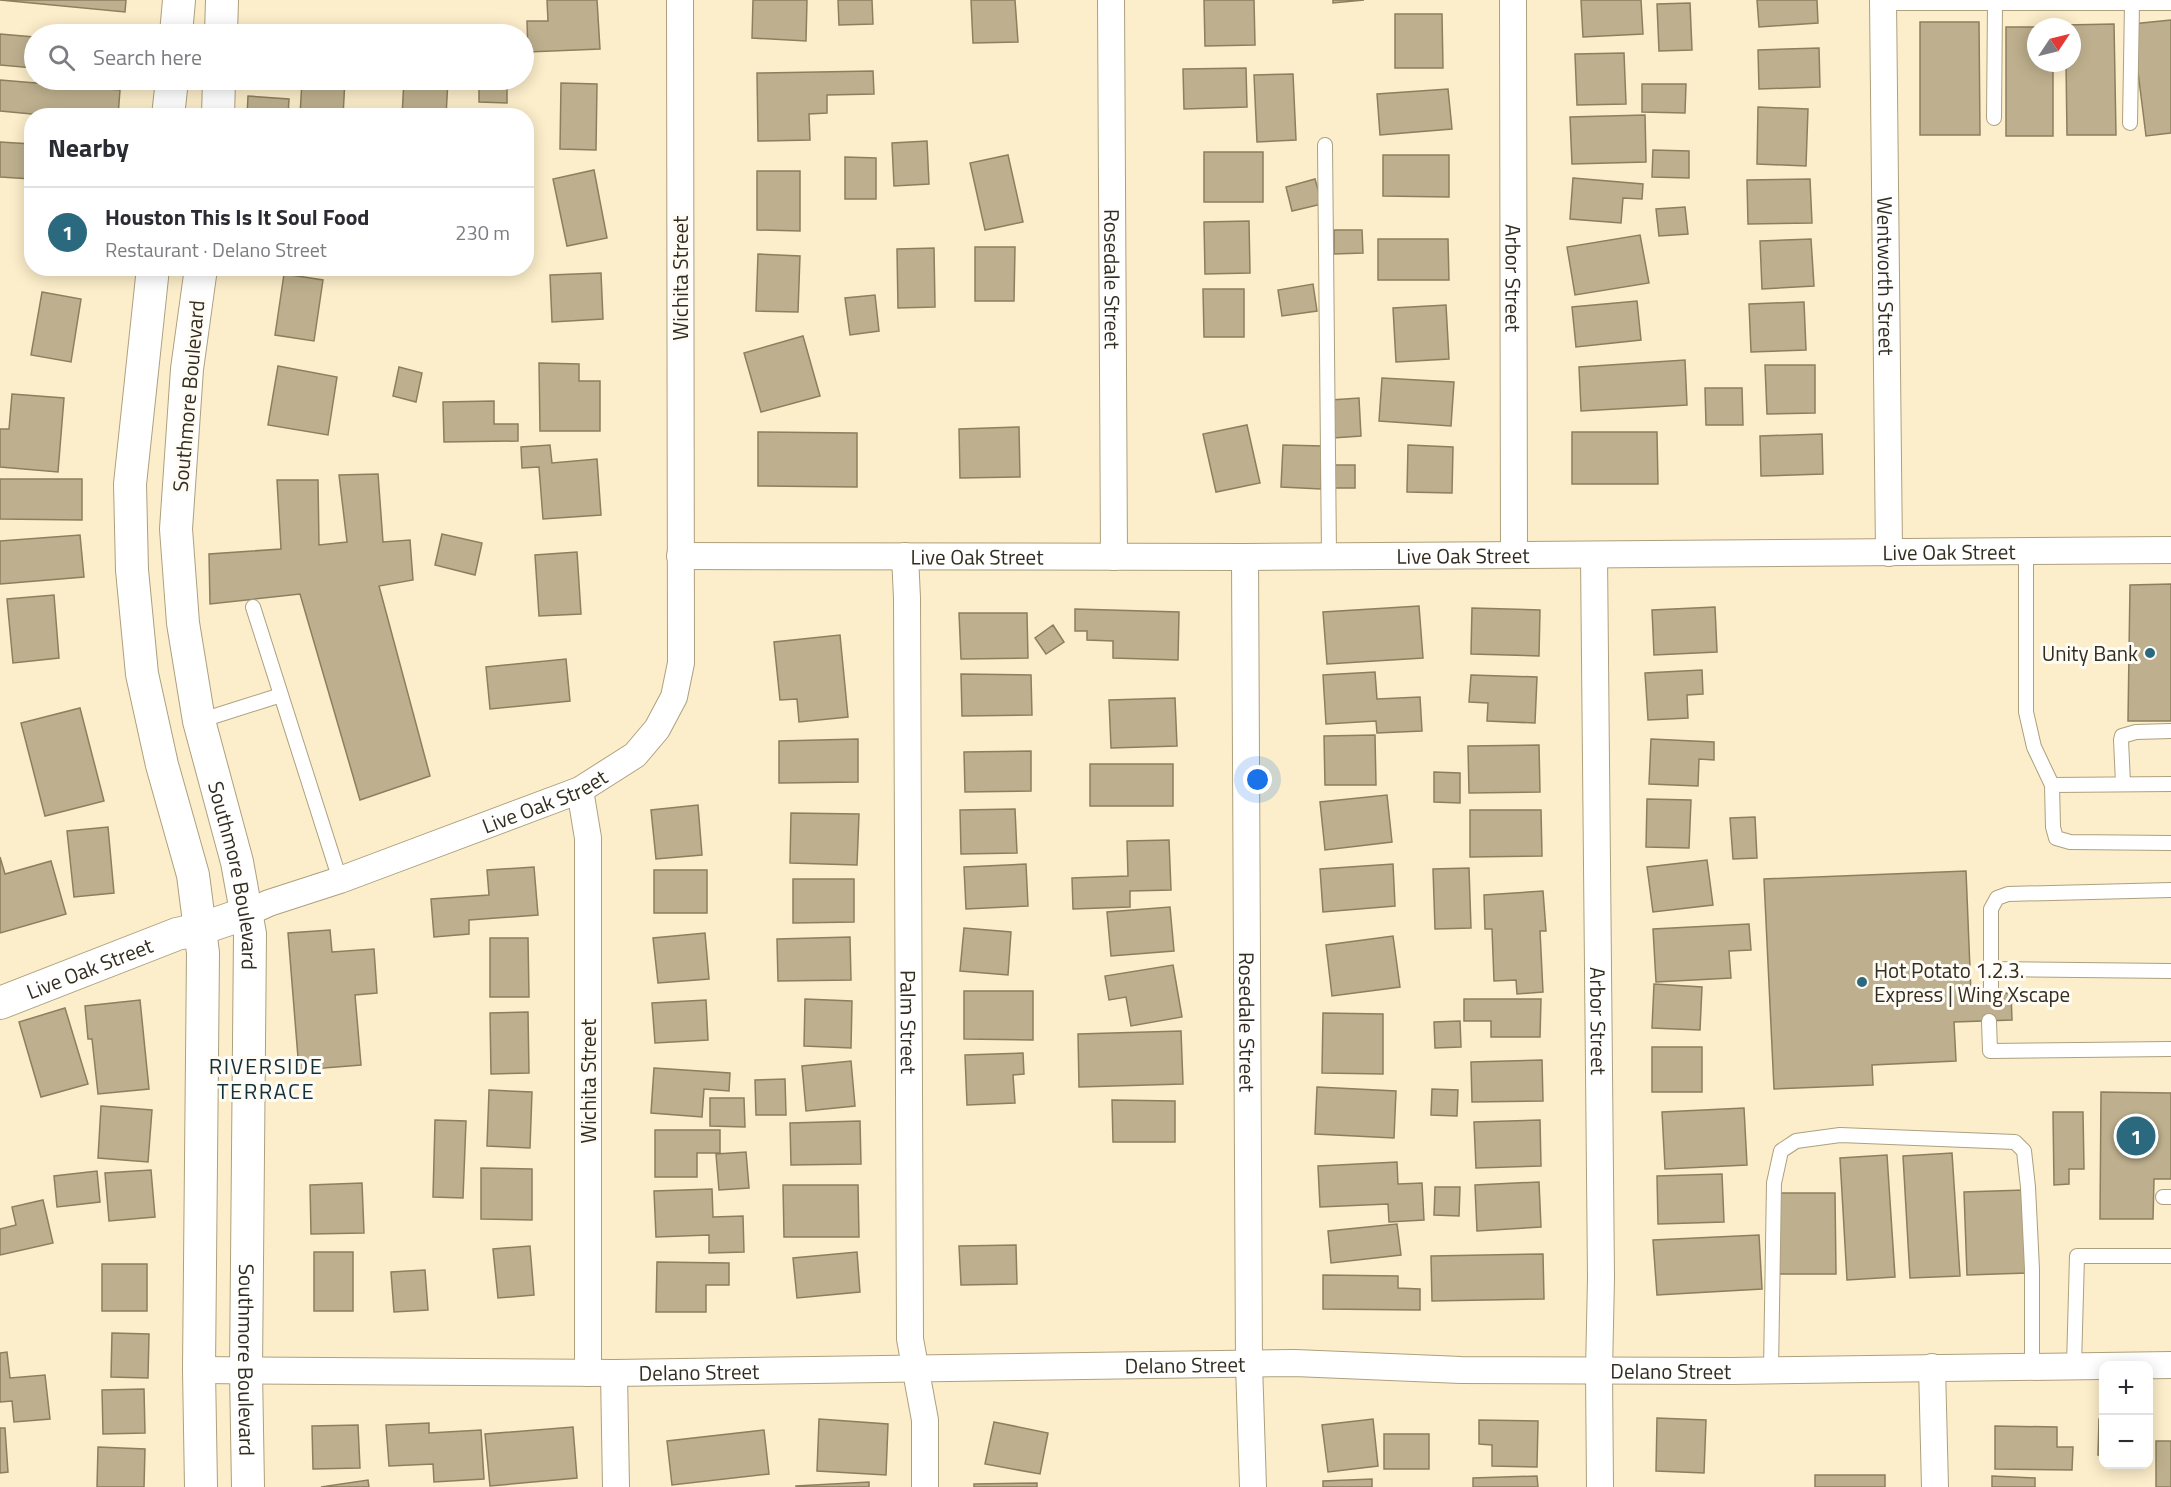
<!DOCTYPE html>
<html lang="en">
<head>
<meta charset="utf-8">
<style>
	:root { --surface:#fff; --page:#f7f7f7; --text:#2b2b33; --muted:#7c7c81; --line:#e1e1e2; --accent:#2a697e }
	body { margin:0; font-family:"Titillium Web",sans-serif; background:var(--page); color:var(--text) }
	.controls { position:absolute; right:18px; bottom:18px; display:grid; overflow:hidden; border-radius:12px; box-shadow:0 3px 15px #0003 }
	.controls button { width:54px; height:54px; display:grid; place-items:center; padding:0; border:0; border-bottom:2px solid var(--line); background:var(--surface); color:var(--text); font:30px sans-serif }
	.compass { position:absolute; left:2027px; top:18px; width:54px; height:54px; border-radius:50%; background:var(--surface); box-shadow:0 3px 15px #0003; rotate:55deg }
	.you { position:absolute; left:1258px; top:780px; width:21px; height:21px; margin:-15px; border:4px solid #fff; border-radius:50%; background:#1a73e8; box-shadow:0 0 0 9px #1a73e833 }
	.badge { display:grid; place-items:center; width:39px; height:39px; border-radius:50%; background:var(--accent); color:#fff; font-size:20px; font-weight:700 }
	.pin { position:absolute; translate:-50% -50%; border:3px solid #fff; box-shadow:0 2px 6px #0006 }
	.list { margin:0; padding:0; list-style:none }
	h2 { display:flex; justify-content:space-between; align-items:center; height:78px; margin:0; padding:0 24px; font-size:26px }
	h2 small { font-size:20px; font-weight:400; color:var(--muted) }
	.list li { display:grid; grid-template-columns:39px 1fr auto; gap:18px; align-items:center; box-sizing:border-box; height:90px; padding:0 24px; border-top:2px solid var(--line) }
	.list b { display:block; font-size:22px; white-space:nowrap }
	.list p { margin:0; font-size:20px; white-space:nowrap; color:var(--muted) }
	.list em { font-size:20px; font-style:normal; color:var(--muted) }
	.icon { flex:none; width:33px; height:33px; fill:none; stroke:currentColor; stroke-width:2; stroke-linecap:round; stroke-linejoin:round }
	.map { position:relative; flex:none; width:2171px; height:1487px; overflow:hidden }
	.search { position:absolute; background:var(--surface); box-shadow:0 3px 15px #0003; left:24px; top:24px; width:510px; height:66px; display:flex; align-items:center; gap:15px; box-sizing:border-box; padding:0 21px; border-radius:33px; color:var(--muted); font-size:22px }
	.panel { position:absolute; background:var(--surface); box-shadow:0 3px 15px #0003; left:24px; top:108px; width:510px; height:168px; border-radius:24px }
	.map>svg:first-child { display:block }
</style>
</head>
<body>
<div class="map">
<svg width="2171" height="1487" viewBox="0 0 2171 1487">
	<rect width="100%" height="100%" fill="#fceeca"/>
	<path fill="#beb08e" stroke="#8c7f5e" stroke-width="1.5" d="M0,0H126L125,12Z
		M547,0H597L600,49L528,52L527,21H548Z
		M753,0H807L806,41L752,38Z
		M838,0H872L873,24L839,25Z
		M971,0H1015L1018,42L973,43Z
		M1204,0H1254L1255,45L1205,46Z
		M1333,0H1364L1333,3Z
		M1581,0H1641L1643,34L1583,37Z
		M1757,0H1817L1818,23L1759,27Z
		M1690,3L1692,50L1659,51L1657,4Z
		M1395,14H1442L1443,68H1395Z
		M2171,20V133L2146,136L2132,24Z
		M1920,22H1979L1980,135H1920Z
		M2114,24L2116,135H2067L2066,63H2072V27H2065V25Z
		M2006,27H2036V63H2053V136H2006Z
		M0,34L34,37V68L0,65Z
		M1819,48L1820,87L1759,89L1758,50Z
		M1624,53L1626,104L1577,105L1575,54Z
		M1246,68L1247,107L1184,109L1183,69Z
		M873,71L874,94L827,95V113L809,114L810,140L758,141L757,73Z
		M1293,74L1296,140L1257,142L1254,75Z
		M0,80L120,90L118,116H53L0,111Z
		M302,80H345L343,116H300Z
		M404,80H448L446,116H402Z
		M479,80H507V103L479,102Z
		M561,83L597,84L596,150L560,149Z
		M1642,84H1686L1685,113L1642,112Z
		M1448,89L1452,129L1380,135L1377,94Z
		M248,96L289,99L288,116H247Z
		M1758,107L1808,109L1806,166L1757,164Z
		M1645,115L1646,162L1572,164L1570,117Z
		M927,141L929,184L894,186L892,143Z
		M0,142L32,144V179L0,177Z
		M1653,150L1689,151V178L1652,177Z
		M1204,152H1263V202H1204Z
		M1008,155L1023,222L985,230L970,163Z
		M1383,155H1449V197L1383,196Z
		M845,157L876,158V199H845Z
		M594,170L607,238L567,246L553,179Z
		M757,171H800V231L757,230Z
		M1573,178L1643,184L1642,199L1623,198L1621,223L1570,219Z
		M1315,179L1322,204L1292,211L1286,187Z
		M1810,179L1812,223L1748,224L1747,180Z
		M1685,207L1688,234L1659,236L1656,209Z
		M1249,221L1250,273L1205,274L1204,222Z
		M1334,230H1362L1363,253L1334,254Z
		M1640,235L1649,283L1575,295L1567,247Z
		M1378,239H1448L1449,280H1378Z
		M1811,239L1814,286L1762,289L1760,241Z
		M975,247H1015L1014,301H975Z
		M934,248L935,307L898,308L897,249Z
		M758,254L800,256L798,312L756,311Z
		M601,273L603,319L552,322L550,275Z
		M284,274L323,280L314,341L275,335Z
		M1313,284L1317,311L1282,316L1278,290Z
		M1203,289H1244V337H1204Z
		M42,292L81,299L71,362L31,355Z
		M875,295L879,331L850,335L845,298Z
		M1637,301L1641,340L1576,347L1572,307Z
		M1804,302L1806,350L1751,352L1749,304Z
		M1446,305L1449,359L1396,362L1393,308Z
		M803,336L820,396L761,412L744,353Z
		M1685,360L1687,405L1581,411L1579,367Z
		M539,363L579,364V381H600V431H540Z
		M1765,365H1815V413L1767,414Z
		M278,366L337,377L328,435L268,425Z
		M399,367L422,373L416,402L393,396Z
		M1382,378L1454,382L1451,426L1379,421Z
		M1705,388H1742L1743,425H1706Z
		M12,394L64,398L58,472L0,467V429H9Z
		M1359,398L1361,436L1333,438L1331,400Z
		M494,401V424H518V441L444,442L443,402Z
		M1247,425L1260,483L1216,492L1203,434Z
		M1019,427L1020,477L960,478L959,429Z
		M758,432L857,433V487L758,486Z
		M1572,432H1657L1658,484H1572Z
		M1822,434L1823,474L1761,476L1760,436Z
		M550,445L552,463L597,459L601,515L543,519L539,467L522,468L521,447Z
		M1283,445L1322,446L1321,489L1281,487Z
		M1408,445L1453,447L1452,493L1407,492Z
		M1334,465H1355V488H1334Z
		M378,474L383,542L410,540L413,580L379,586L430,776L360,800L300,594L210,604L209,554L281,549L277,480H318L319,545L347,542L339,475Z
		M0,479H82V520L0,519Z
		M442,534L482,543L475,575L435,565Z
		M80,535L84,577L0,584V541Z
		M577,552L581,614L539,616L535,555Z
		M2171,584V721H2128L2130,585Z
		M54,595L59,658L13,663L7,599Z
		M1419,606L1423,658L1327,664L1323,612Z
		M1715,607L1717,652L1654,655L1652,610Z
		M1472,608L1540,610L1539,656L1471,654Z
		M1075,609L1179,612L1178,660L1113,658V641L1087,640V631H1075Z
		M959,613H1027L1028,658L961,659Z
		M1053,625L1064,642L1046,654L1035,638Z
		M840,635L848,717L799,722L797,699L780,700L774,642Z
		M566,659L570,701L490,709L486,667Z
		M1702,670L1703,694L1687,695L1688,718L1648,720L1645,673Z
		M1375,672L1377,699L1420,697L1422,731L1377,733L1376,721L1326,724L1323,675Z
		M961,674L1031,675L1032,715L962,716Z
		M1471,675L1537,677L1535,723L1487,721L1488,703L1469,702Z
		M1175,698L1177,746L1111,748L1109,700Z
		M80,708L104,801L45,816L21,723Z
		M1375,735L1376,785H1325L1324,736Z
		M858,739V782L779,783V741Z
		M1651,739L1714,742V760L1699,759L1698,786L1649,784Z
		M1539,745L1540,792L1469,793L1468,746Z
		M1031,751V791L965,792L964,752Z
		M1090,764H1173V806H1090Z
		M1434,772L1460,773V803L1434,802Z
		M1387,795L1392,842L1325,850L1320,802Z
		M1647,799L1691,800L1689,848L1646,847Z
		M698,805L702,855L656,859L651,810Z
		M1015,809L1017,853L961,854L960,810Z
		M1470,810H1541L1542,856L1470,857Z
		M791,813L859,814L857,865L790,863Z
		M1755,817L1757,858L1733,859L1730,818Z
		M108,827L114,893L74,897L67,831Z
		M1169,840L1171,890L1130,891V907L1073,909L1072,878L1128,876L1127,841Z
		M0,857L5,874L51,861L66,914L0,933Z
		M1707,860L1713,905L1653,912L1647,867Z
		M1026,864L1028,906L966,909L964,867Z
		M1393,864L1395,906L1323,912L1320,869Z
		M534,867L538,915L469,920V934L434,937L431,899L489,895L487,870Z
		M1469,868L1471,928L1435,929L1433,869Z
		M654,870H707V913H654Z
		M1966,871L1971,994L2011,993L2012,1020L1954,1022L1956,1061L1872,1065L1873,1085L1774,1089L1764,879Z
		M793,879H854V922L793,923Z
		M1543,891L1546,931H1540L1543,992L1517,994L1516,980L1494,981L1492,929H1485L1484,895Z
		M1170,907L1174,951L1111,956L1107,912Z
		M1749,924L1751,950L1729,951L1731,978L1656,982L1653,929Z
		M964,928L1011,932L1008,975L960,971Z
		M330,930L332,952L374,949L377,993L355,995L361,1065L299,1070L288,933Z
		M705,933L709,979L658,983L653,938Z
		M1393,936L1400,987L1332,996L1326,945Z
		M850,937L851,980L778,981L777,939Z
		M490,938H528L529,997H490Z
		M1173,965L1182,1017L1131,1026L1126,997L1109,1000L1105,976Z
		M1654,984L1702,987L1700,1030L1652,1028Z
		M964,991H1033V1040L964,1039Z
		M805,999L852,1001L851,1048L804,1046Z
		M1464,999H1541L1540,1037H1491V1021H1464Z
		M140,1000L149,1089L98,1094L92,1039H88L85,1006Z
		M706,1000L708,1040L655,1043L652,1003Z
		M65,1008L88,1084L41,1097L19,1022Z
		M528,1012L529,1073L491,1074L490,1013Z
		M1323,1013L1383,1014V1074L1322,1073Z
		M1460,1021L1461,1047L1435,1048L1434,1022Z
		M1181,1031L1183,1084L1079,1087L1078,1034Z
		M1652,1047H1702V1092H1652Z
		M1023,1053L1024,1074L1013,1075L1015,1103L967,1105L965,1055Z
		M1542,1060L1543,1101L1472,1102L1471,1062Z
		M851,1061L855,1106L806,1111L802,1066Z
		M654,1068L730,1073L729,1091L704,1089L702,1117L651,1113Z
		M785,1079L786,1115H756L755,1080Z
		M1317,1087L1396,1091L1394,1138L1315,1134Z
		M1432,1089L1458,1090L1457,1116L1431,1115Z
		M489,1090L532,1092L530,1148L487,1146Z
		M2101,1092L2171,1093V1179H2154L2153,1219H2100Z
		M710,1098H744L745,1127L710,1126Z
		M1112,1100L1175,1101V1142H1113Z
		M101,1106L152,1110L148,1162L98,1158Z
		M1744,1108L1747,1165L1665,1169L1662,1112Z
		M2053,1112H2083L2084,1169H2069V1184L2054,1185Z
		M435,1120L466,1121L463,1198L433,1197Z
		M1540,1120L1541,1166L1476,1168L1474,1122Z
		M860,1121L861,1164L791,1165L790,1123Z
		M655,1130H720V1153H697V1177H655Z
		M746,1152L749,1188L719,1190L716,1154Z
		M1952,1153L1960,1276L1910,1278L1903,1156Z
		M1887,1155L1895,1277L1847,1280L1840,1158Z
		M1397,1162L1398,1184L1422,1183L1424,1220L1389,1222L1388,1204L1320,1207L1318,1166Z
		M481,1168L532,1169V1220L481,1219Z
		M151,1170L155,1217L109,1221L105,1173Z
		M97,1171L100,1202L57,1207L54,1176Z
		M1722,1174L1724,1222L1658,1224L1657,1176Z
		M1539,1182L1541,1227L1477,1231L1475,1185Z
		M362,1183L364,1233L311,1234L310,1185Z
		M783,1185H858L859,1237H784Z
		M1435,1187H1460L1459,1216L1434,1215Z
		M712,1189L713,1217L743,1216L744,1252L709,1253V1235L656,1237L654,1191Z
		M2024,1190L2027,1273L1967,1275L1964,1192Z
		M1779,1193H1835L1836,1274H1779Z
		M43,1200L53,1243L0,1255V1229L16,1225L12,1207Z
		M1397,1224L1401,1255L1331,1263L1328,1231Z
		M1759,1235L1762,1289L1657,1295L1653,1240Z
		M1016,1245L1017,1284L961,1285L959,1246Z
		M530,1246L534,1295L498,1298L493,1249Z
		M314,1252H353V1311H314Z
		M857,1252L860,1292L797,1298L793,1258Z
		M1543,1254L1544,1299L1432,1301L1431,1256Z
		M657,1262L729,1263V1285H706V1312H656Z
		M102,1264H147V1311H102Z
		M425,1270L428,1310L394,1312L391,1272Z
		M1323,1275L1398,1276V1288L1420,1289V1310L1323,1309Z
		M112,1333L149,1334L148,1378L111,1377Z
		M7,1352L10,1378L45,1375L50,1419L14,1422L12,1401L0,1402V1353Z
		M144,1389L145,1433L103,1434L102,1390Z
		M1657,1418L1706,1420L1704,1473L1656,1471Z
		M819,1419L888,1424L886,1475L817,1471Z
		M1373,1419L1378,1466L1328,1472L1322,1425Z
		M2099,1419H2104V1455H2098Z
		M1479,1420L1538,1421L1537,1467L1492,1466V1445L1479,1444Z
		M994,1422L1048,1433L1040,1474L985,1464Z
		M429,1423V1433L481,1430L484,1479L434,1482L433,1464L389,1466L386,1425Z
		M358,1425L360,1468L313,1469L312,1426Z
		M1995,1426L2057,1427V1447H2073L2072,1470L1995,1469Z
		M573,1427L577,1478L490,1486L485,1434Z
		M0,1428H5L8,1472L0,1473Z
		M764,1430L769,1474L672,1485L667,1441Z
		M1384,1434H1429V1469H1384Z
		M2156,1441H2171V1487H2156Z
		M98,1447L145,1449L144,1487H97Z
		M1815,1475H1885V1487H1815Z
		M1537,1476L1538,1487H1473V1478Z
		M1992,1476L2035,1478V1487H1992Z
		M1372,1479V1487H1323V1481Z
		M368,1480L369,1487H321Z
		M869,1482V1487H796V1486Z
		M1037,1483V1487H974V1484Z"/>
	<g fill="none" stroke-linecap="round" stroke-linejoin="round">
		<defs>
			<path id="service" d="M1883,3H2171
				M1994,118L1995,4
				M2130,123L2132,3
				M1325,145L1329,556
				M2026,552V712L2034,747L2052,785L2053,827L2056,838L2070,842L2171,843
				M253,607L340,880
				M199,721L281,695
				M2123,783L2121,740L2122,736L2136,732L2171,731
				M2052,785L2171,784
				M1991,969L2171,971
				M1991,993V909L1997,898L2008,894L2171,890
				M1989,1021L1990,1051L2171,1049
				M2163,1197H2171
				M2074,1366L2077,1256H2171
				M1771,1370L1774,1183L1781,1151L1796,1141L1840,1135L2015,1142L2024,1151L2028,1187L2032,1269V1366"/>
			<g id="minor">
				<path id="s1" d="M1111,0L1114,557"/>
				<path id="s2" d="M1513,0L1514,555"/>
				<path id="s3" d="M1883,0L1889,553"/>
				<path id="s4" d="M1594,555L1601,1278L1599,1371L1600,1487"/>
				<path id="s5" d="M680,556L1245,557L2171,550"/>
				<path id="s6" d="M905,556L907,598L910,1339L925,1420V1487"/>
				<path id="s7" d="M1245,557L1249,1364L1253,1487"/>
				<path d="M580,790L588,838V1373"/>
				<path id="s8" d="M247,913L269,903L340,880L580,790L635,755L657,729L674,697L681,663L680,0"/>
				<path d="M1932,1367L1935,1487"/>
				<path id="s9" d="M199,1370L614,1373L1295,1363L1461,1370L1732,1371L2171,1365"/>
				<path d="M614,1373L616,1487"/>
			</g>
			<g id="tertiary">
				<path d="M176,34L179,0"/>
				<path d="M221,34L222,0"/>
				<path d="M168,116L172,80"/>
				<path d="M218,116L219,80"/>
				<path d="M153,268L130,484L132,570L142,674L162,765L193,875L203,953L199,1370L201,1487"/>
				<path id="s10" d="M201,268L187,369L176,529L183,623L199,721L237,862L250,934L246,1371L248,1487"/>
				<path id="s11" d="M0,1003L177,934L200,929L247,913"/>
			</g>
		</defs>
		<use href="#service" stroke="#ada07e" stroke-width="16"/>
		<use href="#minor" stroke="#ada07e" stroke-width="28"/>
		<use href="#tertiary" stroke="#ada07e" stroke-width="34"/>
		<use href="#service" stroke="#fff" stroke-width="14"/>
		<use href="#minor" stroke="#fff" stroke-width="26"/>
		<use href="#tertiary" stroke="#fff" stroke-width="32"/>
	</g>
	<g fill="#2a697e" stroke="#fffcf5" stroke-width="2">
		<circle cx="2150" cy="653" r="6"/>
		<circle cx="1862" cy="982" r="6"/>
	</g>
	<g text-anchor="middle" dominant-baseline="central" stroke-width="6" stroke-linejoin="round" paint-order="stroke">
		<g font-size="21" fill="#332d1f" stroke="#fffcf5">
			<text stroke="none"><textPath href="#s3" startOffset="276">Wentworth Street</textPath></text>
			<text transform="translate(680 278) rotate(-90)">Wichita Street</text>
			<text stroke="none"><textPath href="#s1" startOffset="279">Rosedale Street</textPath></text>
			<text stroke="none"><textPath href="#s2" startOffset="278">Arbor Street</textPath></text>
			<text transform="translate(188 396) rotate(-85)">Southmore Boulevard</text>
			<text stroke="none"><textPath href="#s5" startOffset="1269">Live Oak Street</textPath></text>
			<text stroke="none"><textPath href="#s5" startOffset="783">Live Oak Street</textPath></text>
			<text stroke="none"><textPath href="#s5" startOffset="297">Live Oak Street</textPath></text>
			<text stroke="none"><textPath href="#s8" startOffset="318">Live Oak Street</textPath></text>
			<text stroke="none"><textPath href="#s10" startOffset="615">Southmore Boulevard</textPath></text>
			<text stroke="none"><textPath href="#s11" startOffset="96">Live Oak Street</textPath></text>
			<text stroke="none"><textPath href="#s4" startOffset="466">Arbor Street</textPath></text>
			<text stroke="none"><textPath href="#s6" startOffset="466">Palm Street</textPath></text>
			<text stroke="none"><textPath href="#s7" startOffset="465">Rosedale Street</textPath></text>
			<text transform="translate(588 1081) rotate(-90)">Wichita Street</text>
			<text stroke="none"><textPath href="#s10" startOffset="1101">Southmore Boulevard</textPath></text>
			<text stroke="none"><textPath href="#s9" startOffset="986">Delano Street</textPath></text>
			<text stroke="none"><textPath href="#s9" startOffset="1472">Delano Street</textPath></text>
			<text stroke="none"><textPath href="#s9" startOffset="500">Delano Street</textPath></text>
		</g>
		<g font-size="21" fill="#332d1f" stroke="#fffcf5" text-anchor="end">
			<text x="2138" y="653">Unity Bank</text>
			<text x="1874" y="970" text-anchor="start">Hot Potato 1.2.3.<tspan x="1874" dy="24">Express | Wing Xscape</tspan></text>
		</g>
		<g font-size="22" letter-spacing="1.5" fill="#12303a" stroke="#fffcf5">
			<text x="266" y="1066">RIVERSIDE<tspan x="266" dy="25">TERRACE</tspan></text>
		</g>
	</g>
</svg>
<div class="controls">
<button>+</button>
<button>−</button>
</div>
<svg class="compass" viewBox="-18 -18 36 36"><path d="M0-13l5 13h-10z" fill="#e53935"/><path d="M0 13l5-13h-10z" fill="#7c7c81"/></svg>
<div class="you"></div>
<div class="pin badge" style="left:2136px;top:1136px">1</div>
<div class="search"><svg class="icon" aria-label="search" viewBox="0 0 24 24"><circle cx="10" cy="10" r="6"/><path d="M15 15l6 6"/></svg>Search here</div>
<section class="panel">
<h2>Nearby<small></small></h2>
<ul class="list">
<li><span class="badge">1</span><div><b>Houston This Is It Soul Food</b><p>Restaurant · Delano Street</p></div><em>230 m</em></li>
</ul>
</section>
</div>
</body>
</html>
